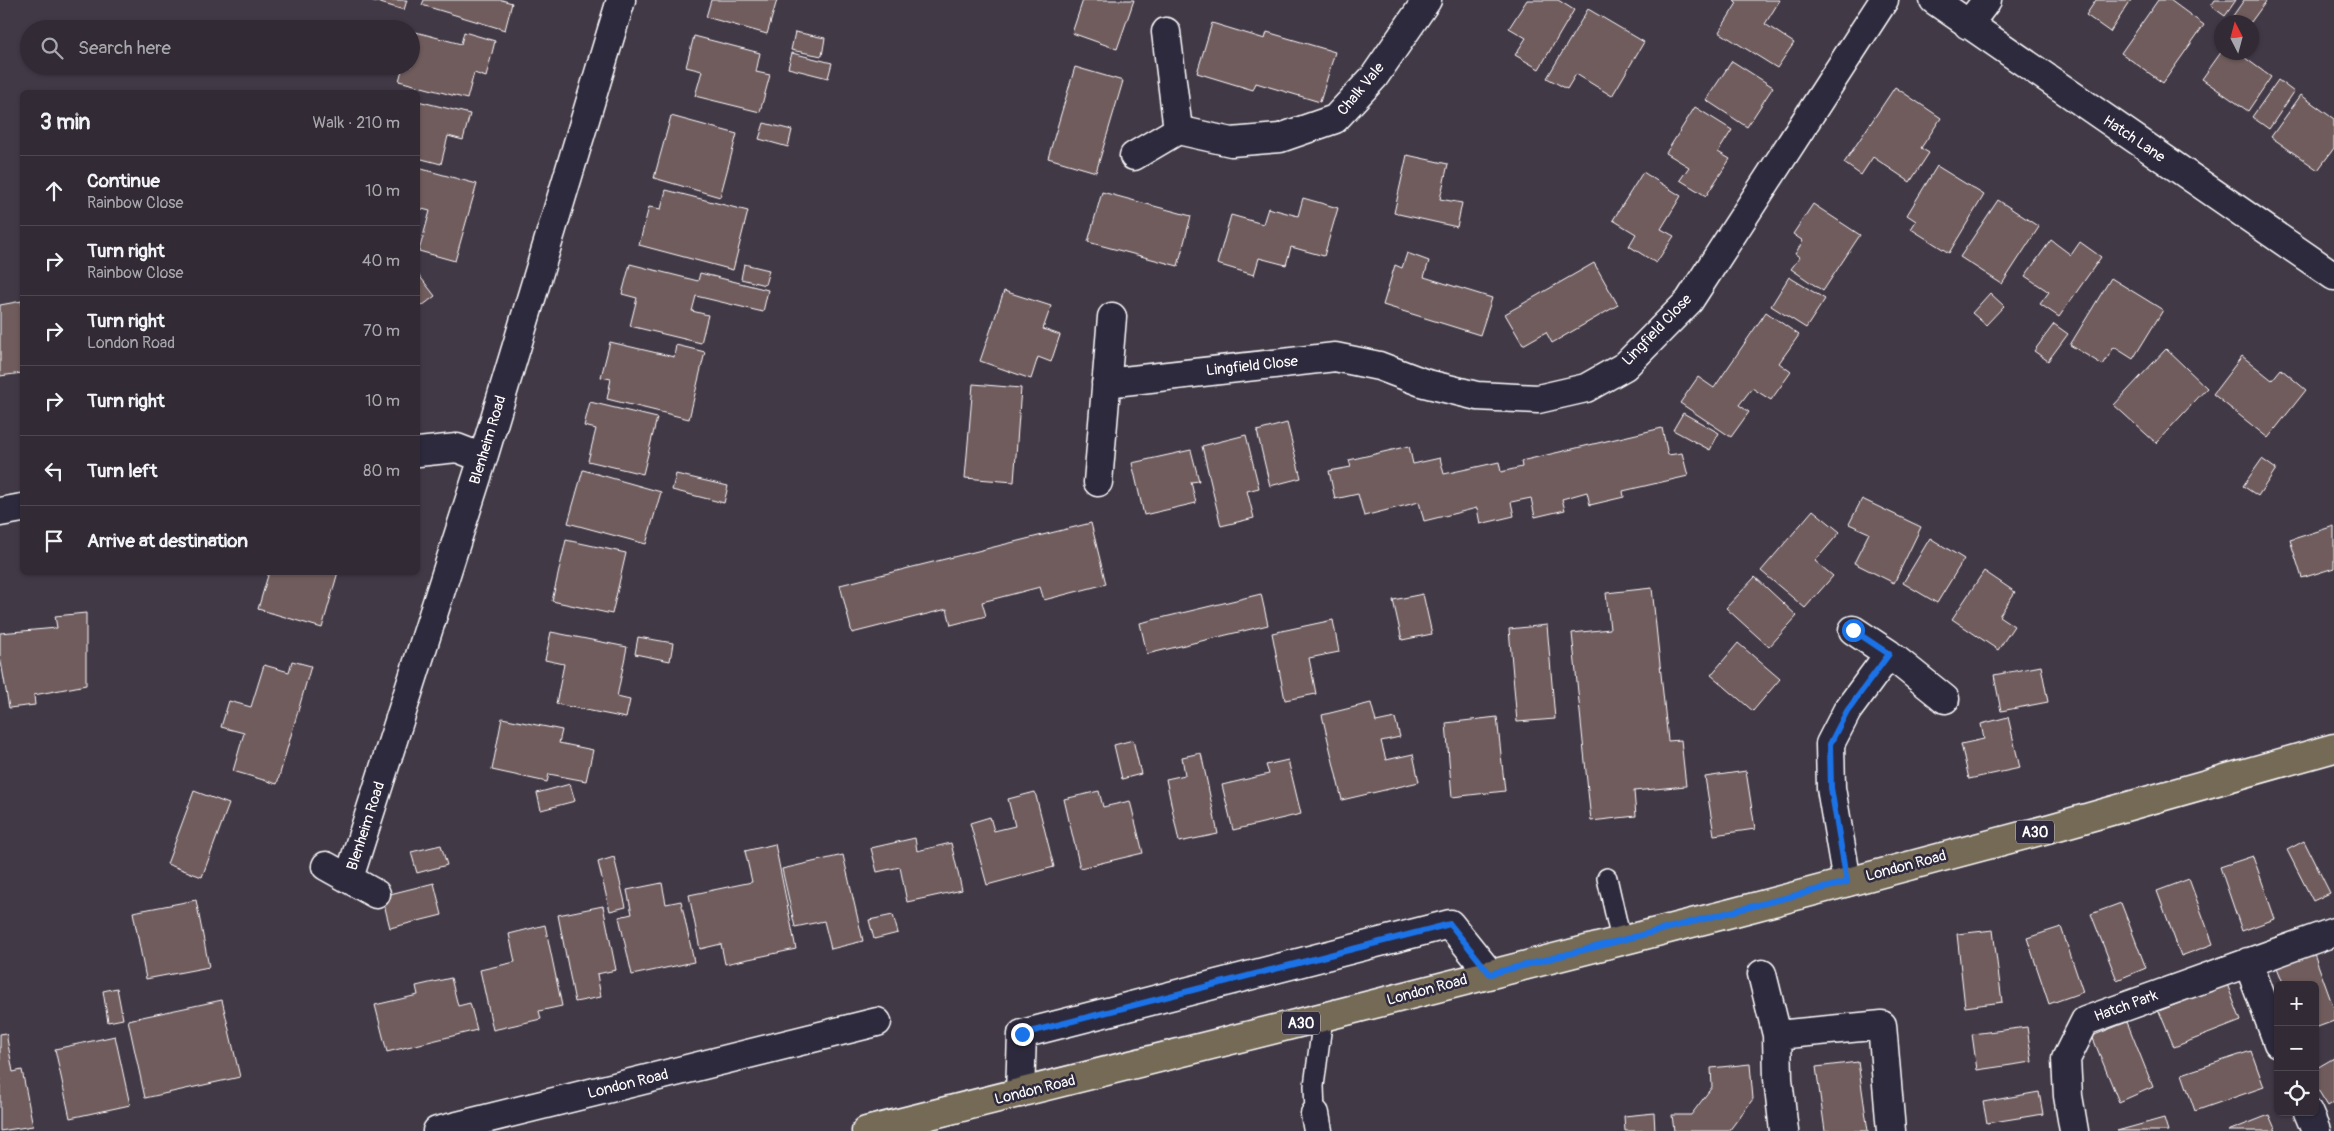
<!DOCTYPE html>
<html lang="en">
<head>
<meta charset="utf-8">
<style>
	:root { --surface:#322b35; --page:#3a333d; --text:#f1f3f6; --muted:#a8a7ad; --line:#4d4750 }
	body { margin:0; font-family:Pangolin,sans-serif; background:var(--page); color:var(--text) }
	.controls { position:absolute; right:15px; bottom:15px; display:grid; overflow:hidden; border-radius:8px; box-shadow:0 1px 4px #0004 }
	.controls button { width:45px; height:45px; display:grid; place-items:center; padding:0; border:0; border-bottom:1px solid var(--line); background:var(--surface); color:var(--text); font:25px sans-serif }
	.compass { position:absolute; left:2214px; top:15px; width:45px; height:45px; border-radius:50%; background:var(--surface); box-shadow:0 1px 4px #0004; rotate:354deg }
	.stop { position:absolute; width:15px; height:15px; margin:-11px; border:4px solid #1a73e8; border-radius:50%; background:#fff }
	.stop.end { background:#1a73e8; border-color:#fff; box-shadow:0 1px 5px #0008 }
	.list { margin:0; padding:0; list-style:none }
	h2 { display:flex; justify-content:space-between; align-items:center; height:65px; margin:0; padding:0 20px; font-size:21px }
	h2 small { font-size:16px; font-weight:400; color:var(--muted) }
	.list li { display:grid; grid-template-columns:32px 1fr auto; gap:15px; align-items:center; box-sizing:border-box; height:70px; padding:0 20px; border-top:1px solid var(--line) }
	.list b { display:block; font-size:19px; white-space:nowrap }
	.list p { margin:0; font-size:16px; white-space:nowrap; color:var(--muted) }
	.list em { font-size:16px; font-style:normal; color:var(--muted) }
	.icon { flex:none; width:28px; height:28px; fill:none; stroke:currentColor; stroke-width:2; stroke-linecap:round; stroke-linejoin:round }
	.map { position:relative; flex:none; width:2334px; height:1131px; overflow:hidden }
	.search { position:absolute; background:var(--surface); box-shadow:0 1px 4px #0004; left:20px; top:20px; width:400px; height:55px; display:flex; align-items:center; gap:12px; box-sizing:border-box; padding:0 18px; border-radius:28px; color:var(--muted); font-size:19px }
	.panel { position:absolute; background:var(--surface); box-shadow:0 1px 4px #0004; left:20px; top:90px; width:400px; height:485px; border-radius:8px }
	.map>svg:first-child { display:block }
</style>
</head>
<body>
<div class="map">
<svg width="2334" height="1131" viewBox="0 0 2334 1131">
	<rect width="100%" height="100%" fill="#423947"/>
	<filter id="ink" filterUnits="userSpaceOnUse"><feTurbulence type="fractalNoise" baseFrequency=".02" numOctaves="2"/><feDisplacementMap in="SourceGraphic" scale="10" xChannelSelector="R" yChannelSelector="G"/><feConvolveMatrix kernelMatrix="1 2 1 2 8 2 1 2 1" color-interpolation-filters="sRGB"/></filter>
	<g filter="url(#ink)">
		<path fill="#705c5d" stroke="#fff" d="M370,0H407L404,10Z
			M424,0H502L512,3L505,30L422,5Z
			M711,0H777L767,34L706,17Z
			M1083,0H1134L1117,49L1072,33Z
			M1527,0H1558L1574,10L1539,69L1515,55L1526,38L1509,28Z
			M1734,0H1780L1765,24L1794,43L1777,68L1719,32L1737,3Z
			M2096,0H2131L2110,32L2086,15Z
			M2158,0H2170L2204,25L2163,83L2121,53Z
			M2215,0H2236L2225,16L2211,6Z
			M2244,0H2267L2251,22H2234L2230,20Z
			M1588,9L1644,42L1612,96L1576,74L1567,89L1547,78Z
			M1212,23L1265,39L1267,32L1335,52L1320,102L1256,83L1253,90L1197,73Z
			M412,31L461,44L464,32L495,41L486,77L474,73L467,99L399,81L403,66H411Z
			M795,32L825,38L822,56L791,50Z
			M694,36L760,53L756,72L770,75L760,112L695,96L702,71L686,67Z
			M2222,51L2237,52L2271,77L2248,111L2202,79Z
			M792,53L832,63L828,78L788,68Z
			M1732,61L1773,87L1747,127L1706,100Z
			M1075,67L1123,81L1096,172L1048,158Z
			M2278,80L2294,92L2269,129L2252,117Z
			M1895,87L1941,118L1921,148L1929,153L1910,182L1873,157L1861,175L1844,163Z
			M2301,95L2334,119V148L2318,170L2271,137Z
			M418,101L470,114L463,140L448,136L441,164L418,158Z
			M1695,107L1732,130L1718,152L1730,159L1706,196L1680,180L1689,167L1666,153Z
			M671,116L737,134L720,197L654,178Z
			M764,123L792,130L788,147L759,139Z
			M1407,155L1448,164L1440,199L1462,203L1457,227L1394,213Z
			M1937,166L1984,195L1949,253L1911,229L1916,221L1907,215Z
			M418,168L477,184L455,261L419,251L430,211L418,208Z
			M1643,172L1681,196L1661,229L1674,236L1656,263L1629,246L1636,234L1613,220Z
			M666,190L748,211L733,270L639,245L649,207L661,209Z
			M1102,192L1191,216L1178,266L1088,242Z
			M1303,198L1338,208L1324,256L1291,247L1286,265L1259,258L1254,275L1217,264L1231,215L1263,224L1268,208L1298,216Z
			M1998,200L2039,227L2002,284L1960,257Z
			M1813,204L1860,235L1823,291L1791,269L1800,257L1795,254L1803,241L1793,234Z
			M2051,240L2071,255L2080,242L2101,257L2059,317L2040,304L2049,292L2025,276Z
			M1407,253L1429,261L1424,277L1492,298L1480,335L1383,305L1395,265L1402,268Z
			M1594,263L1618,305L1552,343L1546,332L1523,345L1505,314Z
			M630,264L698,281L700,273L768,290L763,312L696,296L692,311L708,315L701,343L630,326L637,298L622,294Z
			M744,264L769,270L765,285L741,279Z
			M418,274L435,296L418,309Z
			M1789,277L1825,299L1806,328L1771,306Z
			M2111,278L2163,310L2133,359L2114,347L2103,365L2070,345Z
			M1004,291L1051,306L1043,329L1060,335L1051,362L1038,357L1031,379L980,361Z
			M1990,293L2004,306L1986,325L1972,313Z
			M22,301V373L0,376V305Z
			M1766,312L1799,335L1779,363L1791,372L1771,400L1752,388L1739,405L1749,412L1731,437L1680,403L1698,377L1714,388Z
			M2054,324L2068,334L2048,361L2034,351Z
			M610,342L674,357L676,345L705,352L689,419L607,399L611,379L601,377Z
			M2166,349L2207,388L2156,443L2114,405Z
			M2242,356L2272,380L2281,369L2306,390L2268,438L2213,394Z
			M973,384L1021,388L1014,482L965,478Z
			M590,402L657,418L643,474L588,461L596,429L584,426Z
			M1683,413L1719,433L1710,450L1673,430Z
			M1287,423L1301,478L1270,486L1257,431Z
			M1662,428L1668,455L1682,453L1688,476L1623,491L1624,497L1590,505L1587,492L1562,499L1565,510L1535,517L1531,498L1511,502L1514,516L1480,524L1477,508L1424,521L1419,502L1364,516L1358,494L1335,499L1329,471L1351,467L1349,460L1409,446L1413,464L1440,458L1444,474L1499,462L1501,472L1522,467L1521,461Z
			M1246,435L1259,488L1247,491L1254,518L1221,526L1202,446Z
			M1191,450L1199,481L1191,482L1196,503L1144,515L1132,463Z
			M2262,459L2276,469L2258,496L2243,486Z
			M583,470L661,492L646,544L568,523Z
			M676,474L728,486L724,503L672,490Z
			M1862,499L1921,527L1894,583L1854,563L1869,533L1849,524Z
			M1813,510L1840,532L1815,561L1833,576L1805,608L1761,571Z
			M1091,523L1106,584L1044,600L1040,587L982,602L986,616L951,625L947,609L852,633L840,585Z
			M2334,526V568L2302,578L2290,540Z
			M1930,538L1964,559L1937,603L1903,583Z
			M566,540L626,553L612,614L552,601Z
			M1984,571L2015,592L1999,616L2014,626L1998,650L1952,619Z
			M269,572H338L322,628L258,609Z
			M1755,577L1797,616L1769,647L1726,608Z
			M1652,588L1668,741L1681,740L1686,786L1634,791L1636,816L1591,821L1572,633L1610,629L1606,593Z
			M1261,594L1268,625L1147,654L1140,623Z
			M1423,594L1432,634L1402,640L1393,600Z
			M86,613V685L34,695L35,705L9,708L0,656V633L57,628L55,616Z
			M1333,620L1339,652L1309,658L1316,694L1285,700L1272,633Z
			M1547,625L1555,719L1517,722L1509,629Z
			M551,632L627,647L617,697L630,700L626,718L556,704L564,664L545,660Z
			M638,637L673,643L670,661L635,654Z
			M1738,643L1780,679L1753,711L1711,675Z
			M292,661L311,666L277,784L233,771L244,733L221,727L229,701L251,707L264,665L289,672Z
			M2041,666L2048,702L2001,711L1994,675Z
			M1371,703L1376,722L1395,718L1400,737L1381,741L1386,760L1413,754L1419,782L1342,800L1322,715Z
			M1497,717L1505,791L1452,797L1446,723Z
			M2008,717L2020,768L1969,779L1961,744L1984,739L1981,724Z
			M502,718L562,730L559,743L593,750L586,781L549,774L547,782L492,770Z
			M1133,740L1141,774L1122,779L1114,745Z
			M1201,753L1218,834L1179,842L1166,779L1185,775L1182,757Z
			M1288,760L1301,814L1233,830L1222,785L1269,774L1266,765Z
			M1746,771L1755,829L1714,835L1705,777Z
			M570,784L575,801L541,810L537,793Z
			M194,791L229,804L202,877L167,864Z
			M1099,791L1103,807L1130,801L1143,853L1080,868L1064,799Z
			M1035,792L1054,867L987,885L970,823L990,817L994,831L1015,826L1008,799Z
			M915,838L917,851L951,843L962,890L907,902L900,867L877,872L871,848Z
			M2304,841L2330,893L2313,901L2287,850Z
			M775,844L796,949L725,964L721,944L700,949L689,895L752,882L745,851Z
			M441,845L447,865L417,873L411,852Z
			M843,855L863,941L831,949L824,921L795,927L782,869Z
			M2253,856L2275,919L2242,931L2220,867Z
			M614,857L626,907L610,911L598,862Z
			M2189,879L2213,944L2181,956L2157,891Z
			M434,883L442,915L390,928L382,896Z
			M662,883L666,904L681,901L694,962L632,975L619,917L632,914L627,890Z
			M196,900L209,967L146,979L133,912Z
			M2121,903L2146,968L2117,980L2091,914Z
			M603,906L616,970L597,974L601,997L575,1002L558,915Z
			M893,915L898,933L874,939L869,920Z
			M545,925L562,1006L539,1011L541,1019L493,1030L480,970L515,962L509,934Z
			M2061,927L2083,992L2049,1004L2027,938Z
			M1993,930L2002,1002L1965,1007L1957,934Z
			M2313,951L2334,1009V1021L2315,1028V985H2284L2276,965Z
			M451,978L458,1006L470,1003L477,1030L387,1052L375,1005L418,995L416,986Z
			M2227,984L2241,1021L2174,1047L2159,1011Z
			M117,988L123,1019L108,1022L103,991Z
			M222,1000L240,1077L145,1098L128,1020Z
			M2127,1022L2153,1087L2119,1102L2092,1036Z
			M2027,1027L2032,1062L1977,1070L1972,1034Z
			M6,1033L13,1072L22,1070L33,1126L0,1131V1034Z
			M115,1036L130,1105L70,1118L55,1049Z
			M2251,1051L2264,1087L2195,1111L2182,1074Z
			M2334,1058V1102L2328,1106L2315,1085V1069Z
			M1858,1062L1868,1131H1825L1816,1067Z
			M1750,1064L1753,1099L1729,1131H1674L1672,1115H1691L1712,1087L1711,1068Z
			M2039,1092L2043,1114L1987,1123L1983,1102Z
			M1654,1113L1655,1131H1625L1624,1116Z
			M2269,1115L2276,1131H2228Z
			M2164,1118L2168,1131H2117Z"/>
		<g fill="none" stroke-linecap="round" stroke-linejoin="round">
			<defs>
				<path id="service" d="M1607,878L1621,940
					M1315,1114L1314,1086L1323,1017"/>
				<path id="minor" d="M1934,0L2334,276
					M1968,25L1987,0
					M1166,32L1178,130
					M1134,156L1178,130L1231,142L1280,138L1335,119L1374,77L1427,0
					M1106,383L1335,357L1379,366L1424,383L1477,396L1538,399L1586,388L1625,366L1689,301L1884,0
					M418,452L457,448L483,458
					M1098,482L1112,317
					M0,512L22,508
					M1853,630L1889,654L1945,699
					M326,866L376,894
					M349,878L483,458L621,0
					M1847,882L1831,788L1830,744L1847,711L1889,654
					M2248,962L2278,1043
					M1762,974L1777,1035L1778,1079L1784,1131
					M1777,1035L1882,1025L1891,1131
					M1020,1093L1022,1034L1450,924L1490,974
					M2308,1112L2316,1131
					M1315,1114L1318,1131
					M437,1131L877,1022
					M2074,1131L2068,1096L2066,1059L2085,1021L2334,932"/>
				<path id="primary" d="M866,1131L1323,1017L1735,912L2051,828L2334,748"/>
			</defs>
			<use href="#service" stroke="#fff" stroke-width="22"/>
			<use href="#minor" stroke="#fff" stroke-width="31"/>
			<use href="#primary" stroke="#fff" stroke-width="31"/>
			<use href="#service" stroke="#2f2a3d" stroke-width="19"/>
			<use href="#minor" stroke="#2f2a3d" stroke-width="28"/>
			<use href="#primary" stroke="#756a55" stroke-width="28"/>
		</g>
	</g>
	<g fill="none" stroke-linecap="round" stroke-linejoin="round" filter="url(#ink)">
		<path stroke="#1a73e8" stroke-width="6" d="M1022,1034L1450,924L1490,974L1847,882L1831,788L1830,744L1847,711L1889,654L1853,630"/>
	</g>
	<g text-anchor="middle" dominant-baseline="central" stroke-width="5" stroke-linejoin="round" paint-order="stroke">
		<g fill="#2f2a3d" stroke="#c1bfc5" stroke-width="1">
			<rect x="2016" y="820.5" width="38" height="23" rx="4"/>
			<rect x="1282" y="1011.5" width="38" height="23" rx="4"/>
		</g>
		<g font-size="14" font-weight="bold" fill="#fff">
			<text x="2035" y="832">A30</text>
			<text x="1301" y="1023">A30</text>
		</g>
		<g font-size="15" fill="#fff" stroke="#2f2a3d">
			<text transform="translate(1361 89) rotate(-50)">Chalk Vale</text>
			<text transform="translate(2134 139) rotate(34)">Hatch Lane</text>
			<text transform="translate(1657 330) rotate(-46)">Lingfield Close</text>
			<text transform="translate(1252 366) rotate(-6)">Lingfield Close</text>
			<text transform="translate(488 440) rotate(-73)">Blenheim Road</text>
			<text transform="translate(366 826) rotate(-72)">Blenheim Road</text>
			<text transform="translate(1906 866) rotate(-15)">London Road</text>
			<text transform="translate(1427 990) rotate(-15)">London Road</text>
			<text transform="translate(2126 1006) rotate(-20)">Hatch Park</text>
			<text transform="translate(628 1084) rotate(-14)">London Road</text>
			<text transform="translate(1035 1090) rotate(-14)">London Road</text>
		</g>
	</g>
</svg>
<div class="controls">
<button>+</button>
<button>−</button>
<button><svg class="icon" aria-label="locate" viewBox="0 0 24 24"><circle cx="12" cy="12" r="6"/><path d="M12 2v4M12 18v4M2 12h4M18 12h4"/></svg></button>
</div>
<svg class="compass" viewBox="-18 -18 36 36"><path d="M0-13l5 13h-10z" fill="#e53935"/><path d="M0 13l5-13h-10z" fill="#a8a7ad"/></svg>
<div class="stop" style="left:1853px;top:630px"></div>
<div class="stop end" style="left:1022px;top:1034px"></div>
<div class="search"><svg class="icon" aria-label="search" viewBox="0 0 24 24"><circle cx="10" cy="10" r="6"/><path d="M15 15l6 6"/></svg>Search here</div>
<section class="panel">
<h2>3 min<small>Walk · 210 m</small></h2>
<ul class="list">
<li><svg class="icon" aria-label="ahead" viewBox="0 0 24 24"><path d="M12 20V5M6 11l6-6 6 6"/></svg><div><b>Continue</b><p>Rainbow Close</p></div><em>10 m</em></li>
<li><svg class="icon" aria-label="right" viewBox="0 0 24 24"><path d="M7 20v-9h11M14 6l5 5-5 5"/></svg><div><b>Turn right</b><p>Rainbow Close</p></div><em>40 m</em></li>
<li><svg class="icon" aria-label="right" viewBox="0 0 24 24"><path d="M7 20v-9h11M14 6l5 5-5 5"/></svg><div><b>Turn right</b><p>London Road</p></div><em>70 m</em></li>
<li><svg class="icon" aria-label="right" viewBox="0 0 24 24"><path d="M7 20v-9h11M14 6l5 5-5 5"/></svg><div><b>Turn right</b></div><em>10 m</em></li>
<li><svg class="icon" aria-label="left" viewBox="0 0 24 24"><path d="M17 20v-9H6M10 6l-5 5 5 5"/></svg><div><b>Turn left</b></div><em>80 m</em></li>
<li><svg class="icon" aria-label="arrive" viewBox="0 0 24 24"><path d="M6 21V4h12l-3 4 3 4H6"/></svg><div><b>Arrive at destination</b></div></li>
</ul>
</section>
</div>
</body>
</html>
